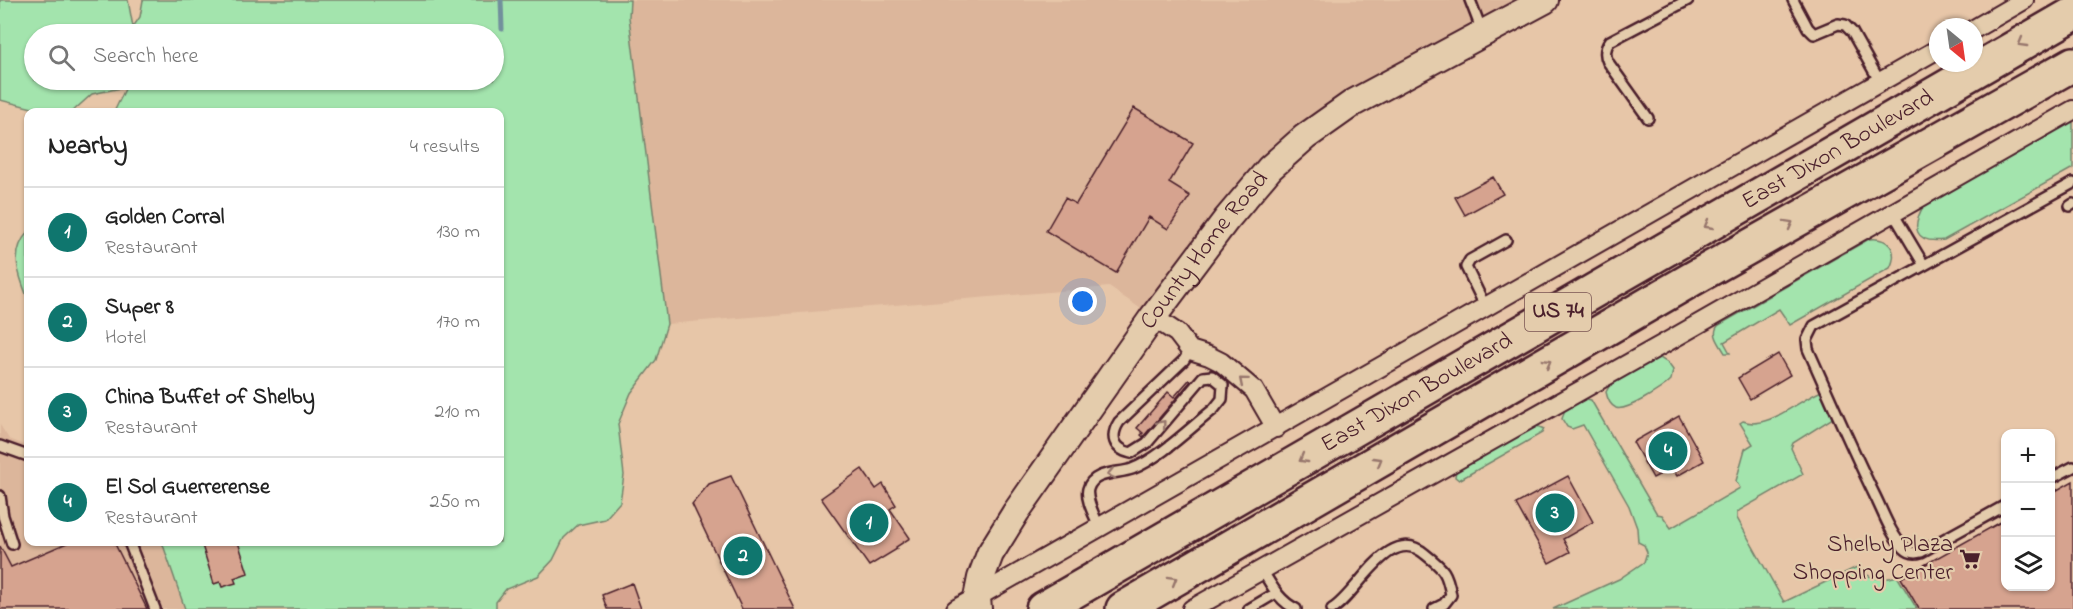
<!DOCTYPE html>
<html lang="en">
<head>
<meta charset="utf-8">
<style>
	:root { --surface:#fff; --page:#f6f6f6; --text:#222; --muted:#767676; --line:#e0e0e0; --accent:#0f766e }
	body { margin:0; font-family:"Indie Flower",sans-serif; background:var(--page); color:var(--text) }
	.controls { position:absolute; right:18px; bottom:18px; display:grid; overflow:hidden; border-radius:12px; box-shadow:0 2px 4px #0004 }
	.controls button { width:54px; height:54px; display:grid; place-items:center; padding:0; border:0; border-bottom:2px solid var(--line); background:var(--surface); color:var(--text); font:30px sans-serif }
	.compass { position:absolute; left:1929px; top:18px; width:54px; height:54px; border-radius:50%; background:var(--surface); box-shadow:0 2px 4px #0004; rotate:151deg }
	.you { position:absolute; left:1083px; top:302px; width:21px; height:21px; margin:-15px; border:4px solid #fff; border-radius:50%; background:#1a73e8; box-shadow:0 0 0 9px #1a73e833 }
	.badge { display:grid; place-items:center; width:39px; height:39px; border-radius:50%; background:var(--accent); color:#fff; font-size:20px; font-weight:700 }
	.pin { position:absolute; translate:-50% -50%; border:3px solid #fff; box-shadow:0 2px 6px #0006 }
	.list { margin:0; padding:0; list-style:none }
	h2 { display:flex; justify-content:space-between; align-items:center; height:78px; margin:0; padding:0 24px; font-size:26px }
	h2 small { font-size:20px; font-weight:400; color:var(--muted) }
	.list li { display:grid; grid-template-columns:39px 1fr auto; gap:18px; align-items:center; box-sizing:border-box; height:90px; padding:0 24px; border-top:2px solid var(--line) }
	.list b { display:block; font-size:22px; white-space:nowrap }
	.list p { margin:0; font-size:20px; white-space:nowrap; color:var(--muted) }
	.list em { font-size:20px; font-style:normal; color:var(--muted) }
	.icon { flex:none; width:33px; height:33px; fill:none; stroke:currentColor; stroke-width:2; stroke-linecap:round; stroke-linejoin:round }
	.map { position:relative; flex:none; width:2073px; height:609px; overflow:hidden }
	.search { position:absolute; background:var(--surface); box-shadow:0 2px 4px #0004; left:24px; top:24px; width:480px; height:66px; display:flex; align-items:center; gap:15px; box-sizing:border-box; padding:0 21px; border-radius:33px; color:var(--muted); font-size:22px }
	.panel { position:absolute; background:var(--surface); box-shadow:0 2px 4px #0004; left:24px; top:108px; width:480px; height:438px; border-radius:12px }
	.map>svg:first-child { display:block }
</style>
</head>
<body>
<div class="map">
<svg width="2073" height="609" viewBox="0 0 2073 609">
	<rect width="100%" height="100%" fill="#e7c6a8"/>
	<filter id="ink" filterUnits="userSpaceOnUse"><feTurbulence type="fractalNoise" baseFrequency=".0167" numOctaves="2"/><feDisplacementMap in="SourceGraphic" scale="12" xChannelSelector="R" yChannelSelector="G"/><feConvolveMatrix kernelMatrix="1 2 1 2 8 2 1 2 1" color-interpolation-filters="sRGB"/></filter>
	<g filter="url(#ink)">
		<path fill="#dcb69b" d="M630,0H1545L1305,137L1153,317L1109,287L667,324L629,17Z
			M0,425L9,439L28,446V542H162L184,609H0Z"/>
		<path fill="#a3e4ad" stroke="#76826c" stroke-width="1.5" fill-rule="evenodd" d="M0,0H128L133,27L140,17L143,0H630L629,17L667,324L656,360L631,393L618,424L624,475L620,502L605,519L578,525L564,538L553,560L538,576L506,589L496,602V609H185L162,542H500V112H114L126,87L92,94L72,112H48L0,100ZM34,34H494V80H34Z
			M2073,118V168L1944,240C1914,244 1911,227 1924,205Z
			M28,232V299C19,276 9,253 28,232Z
			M1869,239C1889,237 1899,250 1890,268L1790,325L1779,309L1724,342L1730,353H1725C1720,344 1710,333 1719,325Z
			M1656,358H1660L1668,363L1673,370L1671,380C1663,388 1626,412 1616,408C1610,405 1607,397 1606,392L1611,383Z
			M1822,391L1833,418L1793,443L1791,448L1803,474L1740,510L1737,513V518L1784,602L1857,567C1867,579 1882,581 1897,576L1917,609H1553L1619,579L1644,562L1647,552L1644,545L1638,542L1637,528L1629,506L1583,425L1572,429L1567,427L1562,419L1565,409L1582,398L1591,400L1657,514L1662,515L1671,528L1740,488L1736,481L1745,449L1753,444L1740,423L1743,421C1767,431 1800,399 1822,391Z
			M1537,426L1544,429L1542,433L1459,480L1455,477L1456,470Z"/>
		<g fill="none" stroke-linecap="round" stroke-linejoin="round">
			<path stroke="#72909c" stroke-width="5" d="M501,0L502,29"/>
		</g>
		<path fill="#d6a38f" stroke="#4a1f2b" stroke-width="1.5" d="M1134,108L1193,143L1169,183L1190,196L1168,229L1149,217L1116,273L1046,231L1065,198L1076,204Z
			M1493,177L1503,194L1465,215L1455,197Z
			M1778,354L1790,375L1750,399L1738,378Z
			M1189,380L1191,381L1143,437L1141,435L1143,433L1137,428L1168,392L1174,397Z
			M1679,416L1704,461L1677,476L1672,468L1653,478L1633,442Z
			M862,469L876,489L883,484L896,505L890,509L910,538L896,547L897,549L869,566L821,498Z
			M731,476L795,609H742L692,504L709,484Z
			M1568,476L1593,522L1563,539L1570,552L1549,563L1516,504Z
			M2073,481V609H1919L1901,578L2006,519V586H2050V494Z
			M69,542H114L147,609H0V546L11,567Z
			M201,542H238L248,573L234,578L236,583L222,587L220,582L214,584Z
			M632,583L641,609H607L602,595Z"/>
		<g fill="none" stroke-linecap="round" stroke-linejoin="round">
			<defs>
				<path id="lane" d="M1470,0L1482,31
					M1793,0L1808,28L1814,34L1838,24L1845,25L1852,32L1880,82
					M1648,118L1608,62C1604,54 1605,48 1610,41L1688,0
					M2070,206L2073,204
					M1893,213L1924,265
					M1486,308L1466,267L1470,260L1506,240
					M0,446L28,456
					M2050,479L2073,467
					M0,496L3,516L12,544
					M2006,505L1921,552C1914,554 1909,553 1904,548C1891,535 1883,512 1875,496C1851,447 1830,398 1808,349L1807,340L1814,326L2073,183
					M1100,529C1096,518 1085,500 1088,489C1093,471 1118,474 1132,469C1160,458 1190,428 1214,409L1222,399L1223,385L1212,376L1203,377L1147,443L1131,453C1113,449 1110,436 1119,422L1184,360L1190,350
					M129,542L155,609
					M1262,570C1272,586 1279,601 1296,609
					M1249,609L1276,593
					M1332,609C1358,594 1389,523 1425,554C1444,569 1447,572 1451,595L1444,604L1434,609"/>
				<path id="street" d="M1974,29L2024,0
					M1153,317L1177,333L1190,350L1209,356L1221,362L1254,390L1276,428
					M956,609L1938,49
					M1192,609L1665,343L2073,110"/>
				<g id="secondary">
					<path id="s1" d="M978,609L977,598L981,578L990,554L1016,512L1153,317L1226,220L1270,168L1305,137L1353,103L1545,0"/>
				</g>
				<g id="highway">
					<path id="s2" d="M1043,609L2073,14"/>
					<path d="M1123,609L1692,279L2073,64"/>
				</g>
			</defs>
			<use href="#lane" stroke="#4a1f2b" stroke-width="14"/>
			<use href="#street" stroke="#4a1f2b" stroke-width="22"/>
			<use href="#secondary" stroke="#4a1f2b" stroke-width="30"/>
			<use href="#highway" stroke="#4a1f2b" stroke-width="38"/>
			<use href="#lane" stroke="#e4ccac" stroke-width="9"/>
			<use href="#street" stroke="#e4ccac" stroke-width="18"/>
			<use href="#secondary" stroke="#e4ccac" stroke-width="26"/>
			<use href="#highway" stroke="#e4ccac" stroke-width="33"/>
		</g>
		<defs><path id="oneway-chevron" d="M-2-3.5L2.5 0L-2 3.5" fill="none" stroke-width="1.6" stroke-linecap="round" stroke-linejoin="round" transform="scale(1.5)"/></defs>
		<g stroke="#97766c">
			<use href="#oneway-chevron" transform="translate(2022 43) rotate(150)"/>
			<use href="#oneway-chevron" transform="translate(1789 224) rotate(-29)"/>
			<use href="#oneway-chevron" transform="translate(1708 225) rotate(150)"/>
			<use href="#oneway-chevron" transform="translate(1547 363) rotate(-30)"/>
			<use href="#oneway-chevron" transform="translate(1243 381) rotate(-140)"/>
			<use href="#oneway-chevron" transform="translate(1162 424) rotate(-50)"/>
			<use href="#oneway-chevron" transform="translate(1303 459) rotate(150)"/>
			<use href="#oneway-chevron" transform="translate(1378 461) rotate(-30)"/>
			<use href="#oneway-chevron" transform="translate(1111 474) rotate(167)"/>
			<use href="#oneway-chevron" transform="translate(1173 580) rotate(-30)"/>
		</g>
	</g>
	<defs>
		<symbol id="supermarket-bare" viewBox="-9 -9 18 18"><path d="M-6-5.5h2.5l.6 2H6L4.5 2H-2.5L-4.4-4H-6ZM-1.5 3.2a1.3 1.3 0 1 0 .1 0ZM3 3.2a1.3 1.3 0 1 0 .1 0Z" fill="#4a1f2b" stroke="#e4ccac" stroke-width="2.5" paint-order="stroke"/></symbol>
	</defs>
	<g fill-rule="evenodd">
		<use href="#supermarket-bare" x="1955" y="544" width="30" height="30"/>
	</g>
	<g text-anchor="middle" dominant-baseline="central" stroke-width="4.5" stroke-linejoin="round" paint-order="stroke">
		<rect fill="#e4ccac" stroke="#785352" stroke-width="1.5" x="1525" y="293" width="66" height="38" rx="4.5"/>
		<g font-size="22" font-weight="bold" fill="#4a1f2b">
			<text x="1558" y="312">US 74</text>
		</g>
		<g font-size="24" fill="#4a1f2b" stroke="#e4ccac">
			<text stroke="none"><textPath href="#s2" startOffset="918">East Dixon Boulevard</textPath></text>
			<text stroke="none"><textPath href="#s1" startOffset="429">County Home Road</textPath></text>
			<text stroke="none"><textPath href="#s2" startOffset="432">East Dixon Boulevard</textPath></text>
		</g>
		<g font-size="24" fill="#4a1f2b" stroke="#e4ccac" text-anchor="end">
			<text x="1953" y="545">Shelby Plaza<tspan x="1953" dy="28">Shopping Center</tspan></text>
		</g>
	</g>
</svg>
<div class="controls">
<button>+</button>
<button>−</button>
<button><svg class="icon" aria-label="layers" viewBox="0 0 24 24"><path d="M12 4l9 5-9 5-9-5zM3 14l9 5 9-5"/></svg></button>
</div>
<svg class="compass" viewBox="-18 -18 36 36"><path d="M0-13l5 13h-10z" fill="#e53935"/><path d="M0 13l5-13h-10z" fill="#767676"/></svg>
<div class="you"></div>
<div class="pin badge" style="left:869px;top:523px">1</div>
<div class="pin badge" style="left:743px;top:556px">2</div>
<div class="pin badge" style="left:1555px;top:513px">3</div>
<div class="pin badge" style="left:1668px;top:451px">4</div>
<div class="search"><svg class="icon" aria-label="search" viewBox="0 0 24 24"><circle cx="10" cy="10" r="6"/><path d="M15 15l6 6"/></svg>Search here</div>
<section class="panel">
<h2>Nearby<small>4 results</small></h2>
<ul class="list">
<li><span class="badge">1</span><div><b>Golden Corral</b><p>Restaurant</p></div><em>130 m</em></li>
<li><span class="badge">2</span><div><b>Super 8</b><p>Hotel</p></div><em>170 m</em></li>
<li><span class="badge">3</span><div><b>China Buffet of Shelby</b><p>Restaurant</p></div><em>210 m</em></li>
<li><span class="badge">4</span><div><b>El Sol Guerrerense</b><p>Restaurant</p></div><em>250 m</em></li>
</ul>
</section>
</div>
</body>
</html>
